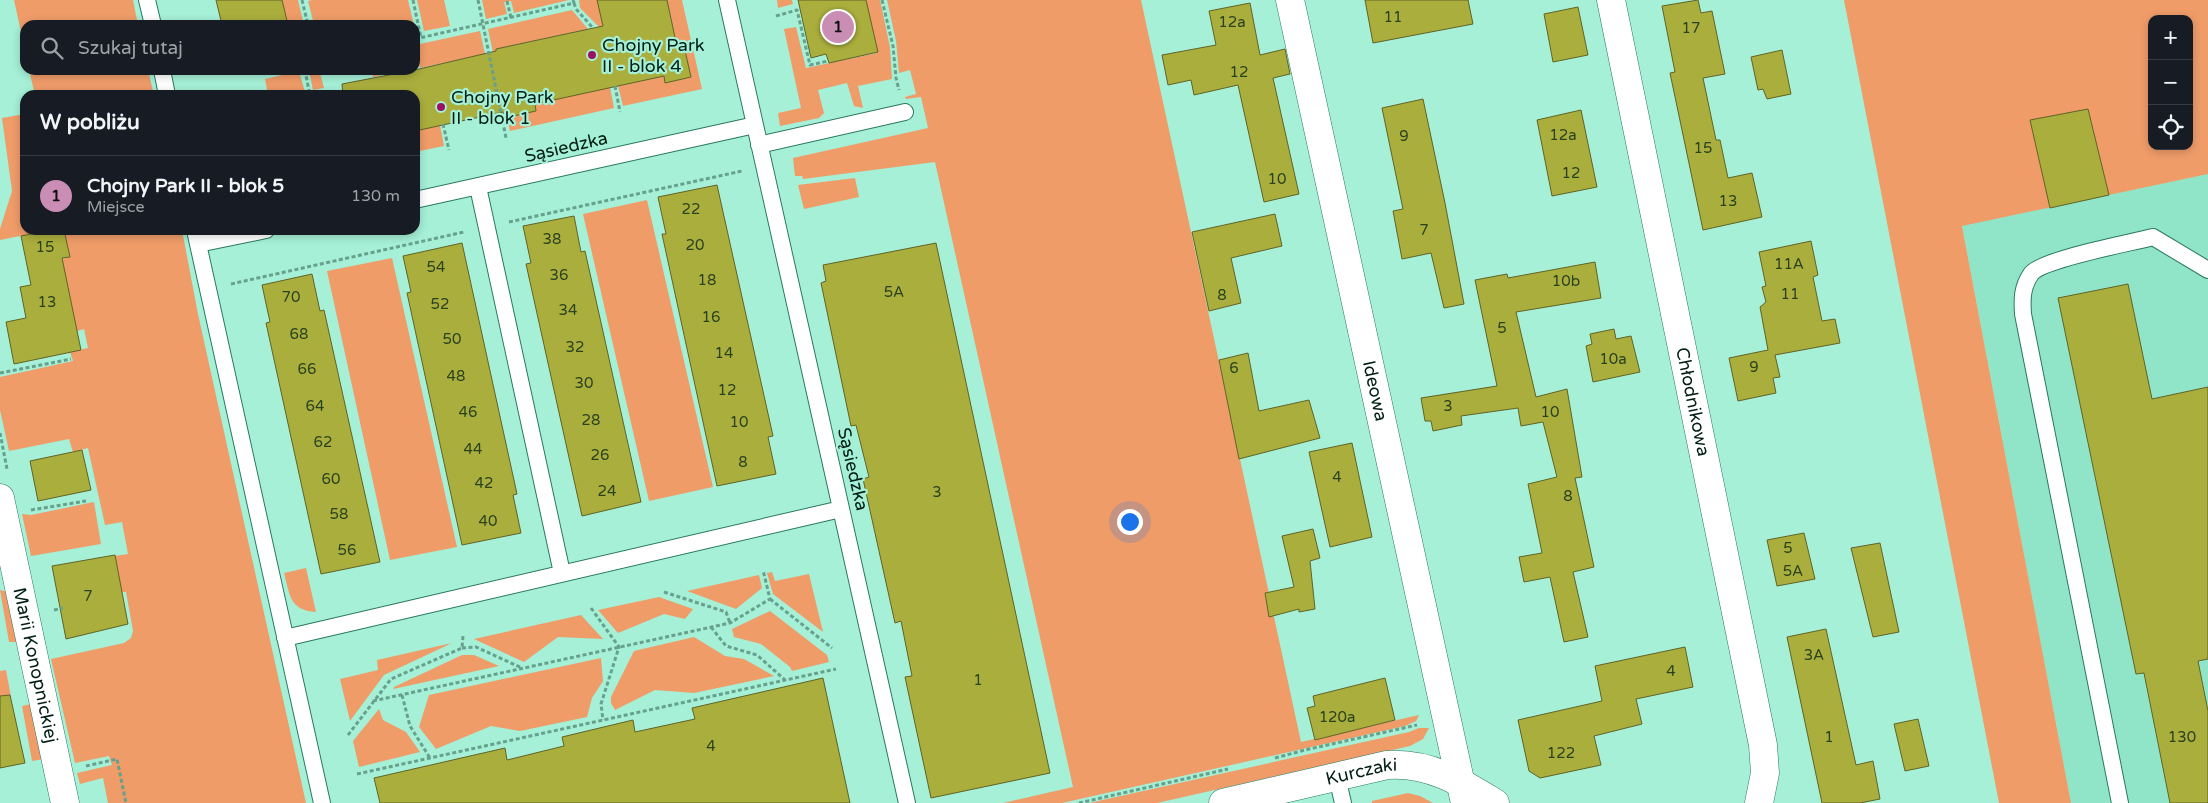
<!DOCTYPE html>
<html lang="pl">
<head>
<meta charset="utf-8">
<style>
	:root { --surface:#171b24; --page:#20242c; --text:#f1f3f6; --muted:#9ea1a6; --line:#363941; --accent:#ca8db4 }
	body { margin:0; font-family:"Varela Round",sans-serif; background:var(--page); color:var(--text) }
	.controls { position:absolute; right:15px; top:15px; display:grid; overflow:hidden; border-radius:10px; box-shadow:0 2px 8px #0003 }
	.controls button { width:45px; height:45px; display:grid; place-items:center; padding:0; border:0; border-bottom:1px solid var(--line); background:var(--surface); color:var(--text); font:25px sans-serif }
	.you { position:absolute; left:1129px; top:521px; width:18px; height:18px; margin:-12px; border:4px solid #fff; border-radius:50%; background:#1a73e8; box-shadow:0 0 0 8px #1a73e833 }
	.badge { display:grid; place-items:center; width:32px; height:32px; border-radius:50%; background:var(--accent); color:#111; font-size:16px; font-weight:700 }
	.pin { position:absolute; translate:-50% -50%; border:2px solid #fff; box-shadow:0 1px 5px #0006 }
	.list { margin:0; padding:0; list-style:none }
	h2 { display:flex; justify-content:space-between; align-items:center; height:65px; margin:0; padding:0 20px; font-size:21px }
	h2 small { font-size:16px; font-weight:400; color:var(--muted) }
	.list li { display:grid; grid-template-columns:32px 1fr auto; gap:15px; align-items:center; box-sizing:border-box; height:80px; padding:0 20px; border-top:1px solid var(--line) }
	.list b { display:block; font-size:19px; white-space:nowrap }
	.list p { margin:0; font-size:16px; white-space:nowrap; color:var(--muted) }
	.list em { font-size:16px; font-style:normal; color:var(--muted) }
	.icon { flex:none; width:28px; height:28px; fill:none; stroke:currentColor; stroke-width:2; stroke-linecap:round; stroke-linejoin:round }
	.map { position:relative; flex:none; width:2208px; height:803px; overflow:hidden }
	.search { position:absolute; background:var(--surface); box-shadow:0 2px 8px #0003; left:20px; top:20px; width:400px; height:55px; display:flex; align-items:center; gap:12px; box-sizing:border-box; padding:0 18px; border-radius:15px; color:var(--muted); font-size:19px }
	.panel { position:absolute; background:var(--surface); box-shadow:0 2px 8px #0003; left:20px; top:90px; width:400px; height:145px; border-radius:15px }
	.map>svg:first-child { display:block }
</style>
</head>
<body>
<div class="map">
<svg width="2208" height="803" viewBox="0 0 2208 803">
	<rect width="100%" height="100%" fill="#a5f0d7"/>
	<path fill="#90e5c9" d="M2208,174V803H2071L1962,225Z"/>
	<path fill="#ef9c69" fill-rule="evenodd" d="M14,0H133L138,25H25V50Z
		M282,0H298L304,25H281L287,23Z
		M312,0H408L414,25H314L308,1Z
		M417,0H444L450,26L424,31Z
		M482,0H569L514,13L511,1L504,2L507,14L486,19Z
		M579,0H603L608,25L599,27L580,8Z
		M667,0H682L702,89L623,106L618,86L664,76L665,83L691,77L684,46L677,47Z
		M777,0H792L793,4L778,8Z
		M866,0H880L890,47L892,79L858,86L863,108L854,106L847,83L818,90L824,113L819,118L780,126L778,113L801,108L784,29L796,27L806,68L877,53Z
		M887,0H1141L1301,742L1419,715L1416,721L1405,726L1062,803H1003L1073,787L935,162L803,179L802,176H795L793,158L928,128L921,97L906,99L905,97L916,94L910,70L899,73L896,41Z
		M1844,0H2208V174L1962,226L2071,803H1999ZM2152,19H2189V146H2152Z
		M572,10L588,29L496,49L498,61L495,62L488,29Z
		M480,31L485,54L420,68L415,45Z
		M29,70H148L154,95H35Z
		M309,70H335L320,73L324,88L313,90Z
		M371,70H408L373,77Z
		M299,71L305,92L291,95H268L265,79Z
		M610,87L614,108L510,131L507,117L536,111L535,104Z
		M25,114V230H50L0,240V229L12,191L2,118Z
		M440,125L444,146L415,152V131Z
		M855,178L859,197L804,209L798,185Z
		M647,200L713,487L649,501L583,214Z
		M64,230H182L198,314L306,803H108L103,778L80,784L77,773L112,765L109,756L75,763L51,659L124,643L131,638L133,631L126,592H122L115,556L128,554L122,522L105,525L88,448L73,452L69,439L9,451L0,410V377L73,361L70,352L88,348L84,329L77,331L66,278L31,285L27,266L70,257Z
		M392,258L457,547L390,560L327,271Z
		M94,502L101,544L31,556L22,514L31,515Z
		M306,568L316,612C289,610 290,595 284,573Z
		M772,572L775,581L809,574L823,632L773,594L767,573Z
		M759,575L762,588L736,609L687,591Z
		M0,590L8,592L20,642H9Z
		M659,597L693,609L685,619L664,614L618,633L598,610Z
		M770,611L827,655L829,662L792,671L790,667L761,644L734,637L732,629Z
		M581,615L603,639L558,637L524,662L474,639Z
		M694,637L725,656L744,659L774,676L694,693L655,690L615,710L611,703V697L634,651Z
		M452,643L384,675L350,721L340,679L378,670L377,660Z
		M462,655H474L499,666L393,689L394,687Z
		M601,658L603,681L592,698L587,717L520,731L491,726L436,749L419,727L429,695Z
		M6,670L11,697L0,698V671Z
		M31,704L44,759L32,761L22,706Z
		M379,709L383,720L406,732L420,752L359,767L353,741Z
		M1419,728H1429L1423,739L1410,746L1157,803H1089L1409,732Z
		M1408,793L1420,796L1433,803H1372V801Z"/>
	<path fill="#aaae3d" stroke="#606326" d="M216,0H282L288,25H222Z
		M597,0H667L677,47L684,46L691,77L665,83L664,76L535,104L536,111L504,118L503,112L415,131V95H343L342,84L415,70L496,51V49L603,26Z
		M798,0H866L878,52L829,63L826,54L811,58Z
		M1365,0H1468L1473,24L1373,43Z
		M1698,0L1701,13L1712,11L1725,74L1703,78L1716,140H1720L1728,178L1752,173L1762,217L1703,230L1670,73L1675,72L1662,6Z
		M1250,3L1260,55L1285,49L1290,74L1273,78L1299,194L1264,202L1238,85L1194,95L1191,80L1168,85L1162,55L1216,45L1209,11Z
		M1578,7L1588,55L1553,62L1544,14Z
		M1782,50L1791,94L1767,99L1763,89L1758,90L1751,57Z
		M1423,99L1445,203L1464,304L1444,308L1431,253L1402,259L1393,211L1403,209L1382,108Z
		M2088,109L2109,195L2050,208L2030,120Z
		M1581,110L1597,187L1552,196L1537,120Z
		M717,185L773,436L768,437L776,474L717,486L662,234H666L658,197Z
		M1275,214L1282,246L1231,258L1241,303L1209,311L1192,232Z
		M574,216L581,252L585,251L641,502L582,516L526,264L531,263L523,226Z
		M51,230H64L70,257L62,258L81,350L14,364L6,322L26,318L20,287L31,285L21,236Z
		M1811,241L1818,275L1813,277L1822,321L1835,319L1840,343L1775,355L1780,377L1773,378L1776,393L1738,401L1729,358L1768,350L1760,307L1766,302L1762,287L1766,286L1759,252Z
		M462,243L517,494L513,495L521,533L462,545L407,293L411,292L403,256Z
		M936,243L1050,773L931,798L905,677L912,676L901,621L895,623L863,479L869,477L856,425L851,426L821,283L826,281L823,265Z
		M1595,262L1601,298L1516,312L1536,397L1567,389L1582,477L1575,478L1594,567L1573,572L1588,637L1564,642L1550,577L1524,582L1519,557L1542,553L1528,484L1557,477L1543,422L1521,426L1518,408L1461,416L1462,425L1433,431L1431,421H1425L1421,398L1497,386L1475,280L1507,274L1508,278Z
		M312,274L320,311L324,310L380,562L321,574L266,323L270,322L262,285Z
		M2128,284L2152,399L2208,387V659L2198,661L2208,711V803H2170L2144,673L2136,674L2058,298Z
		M1614,329L1616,339L1631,336L1640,372L1593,382L1586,346L1592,344L1590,334Z
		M1248,353L1259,411L1309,400L1320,438L1239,459L1219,360Z
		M1352,443L1372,537L1330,547L1309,452Z
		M82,450L91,490L38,501L30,461Z
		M1313,529L1320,558L1310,561L1315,609L1299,612V609L1269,617L1265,593L1294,587L1282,536Z
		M1804,533L1815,579L1777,586L1767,540Z
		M1880,543L1899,632L1873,637L1851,548Z
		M115,555L128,624L66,639L52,566Z
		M1826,629L1856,765L1873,761L1880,799L1860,803H1822L1787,637Z
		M1685,647L1693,687L1636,699L1642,724L1594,736L1601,765L1540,778L1529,771L1518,720L1602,701L1595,666Z
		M823,678L850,803H380L374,778L505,748L507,760L564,746L562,737L633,720L635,732L695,719L692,708Z
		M1385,678L1395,720L1315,740L1307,708L1315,706L1313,696Z
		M10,695L25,763L0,768V696Z
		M1918,719L1929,766L1905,771L1894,724Z"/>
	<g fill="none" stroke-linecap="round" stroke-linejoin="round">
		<defs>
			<path id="lane" d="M147,0L153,25
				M727,0L907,803
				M162,70L167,95
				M759,145L905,112
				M478,187L562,573
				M415,200L755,125
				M195,230L198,244L266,230
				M198,244L322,803
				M285,638L841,509
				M1337,777L1343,803
				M2120,803L2023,314C2022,299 2022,287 2031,274C2042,259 2131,243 2153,237L2208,270"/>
			<g id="street">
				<path id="s1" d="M1290,0L1465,803"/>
				<path id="s2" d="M1611,0L1763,745L1765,773L1759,803"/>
				<path id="s3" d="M0,498L65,803"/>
				<path id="s4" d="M1223,803L1387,765C1429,762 1461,782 1495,803"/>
			</g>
		</defs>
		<use href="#lane" stroke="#2b7862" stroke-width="18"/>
		<use href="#street" stroke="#2b7862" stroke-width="29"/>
		<path stroke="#67a18e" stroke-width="3" stroke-dasharray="4 2.5" stroke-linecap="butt" d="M302,0L308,25
			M413,0L421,38
			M478,0L506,138
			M882,0L893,46L896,78L899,90
			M507,1L511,18
			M574,3L576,9L593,28
			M776,16L797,10L810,65L828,61
			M415,39L574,3L573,0
			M415,63L416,68
			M276,70L277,72L284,70
			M305,70L309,91
			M615,86L620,112
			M443,124L449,150
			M509,222L742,171
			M231,284L464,232
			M0,373L71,359
			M0,433L7,469
			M31,510L86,501
			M664,592L726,612L730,623
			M770,599L832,648
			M591,608L619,647L601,704L603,720
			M54,610L63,608
			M711,627L726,646L757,655L785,680
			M462,648L476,647L522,668
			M402,695L410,726L430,758
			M373,701L730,623L770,599L763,570
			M348,735L391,679L462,648L463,636
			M1275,758L1305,750L1417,725
			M86,766L117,759L126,803
			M357,774L836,669
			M1079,803L1228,769"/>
		<use href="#lane" stroke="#fff" stroke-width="16"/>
		<use href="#street" stroke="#fff" stroke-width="28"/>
	</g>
	<g fill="#9a1063" stroke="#a5f0d7" stroke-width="2">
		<circle cx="592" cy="55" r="5"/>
		<circle cx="441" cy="107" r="5"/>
	</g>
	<g text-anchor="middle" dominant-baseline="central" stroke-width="4.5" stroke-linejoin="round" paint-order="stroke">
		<g font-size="15" fill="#2a421f">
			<text x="1393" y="17">11</text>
			<text x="1232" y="22">12a</text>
			<text x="1691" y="28">17</text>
			<text x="1239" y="72">12</text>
			<text x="1563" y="135">12a</text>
			<text x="1404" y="136">9</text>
			<text x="1703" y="148">15</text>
			<text x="1571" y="173">12</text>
			<text x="1277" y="179">10</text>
			<text x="1728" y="201">13</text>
			<text x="691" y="209">22</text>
			<text x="1424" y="230">7</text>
			<text x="552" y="239">38</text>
			<text x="695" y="245">20</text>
			<text x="45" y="247">15</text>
			<text x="1789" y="264">11A</text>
			<text x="436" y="267">54</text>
			<text x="559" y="275">36</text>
			<text x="707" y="280">18</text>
			<text x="1566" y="281">10b</text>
			<text x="894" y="292">5A</text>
			<text x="1790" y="294">11</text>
			<text x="1222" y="295">8</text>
			<text x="291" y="297">70</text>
			<text x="47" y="302">13</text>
			<text x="440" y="304">52</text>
			<text x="568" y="310">34</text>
			<text x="711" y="317">16</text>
			<text x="1502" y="328">5</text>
			<text x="299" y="334">68</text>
			<text x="452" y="339">50</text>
			<text x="575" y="347">32</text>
			<text x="724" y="353">14</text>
			<text x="1613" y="359">10a</text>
			<text x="1754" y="367">9</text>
			<text x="1234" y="368">6</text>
			<text x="307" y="369">66</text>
			<text x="456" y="376">48</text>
			<text x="584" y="383">30</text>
			<text x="727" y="390">12</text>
			<text x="315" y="406">64</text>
			<text x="1448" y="406">3</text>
			<text x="468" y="412">46</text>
			<text x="1550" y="412">10</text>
			<text x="591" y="420">28</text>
			<text x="739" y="422">10</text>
			<text x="323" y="442">62</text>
			<text x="473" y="449">44</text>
			<text x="600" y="455">26</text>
			<text x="743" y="462">8</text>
			<text x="1337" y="477">4</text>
			<text x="331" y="479">60</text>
			<text x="484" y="483">42</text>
			<text x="607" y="491">24</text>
			<text x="937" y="492">3</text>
			<text x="1568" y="496">8</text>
			<text x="339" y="514">58</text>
			<text x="488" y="521">40</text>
			<text x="1788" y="548">5</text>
			<text x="347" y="550">56</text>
			<text x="1793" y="571">5A</text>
			<text x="88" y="596">7</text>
			<text x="1814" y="655">3A</text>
			<text x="1671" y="671">4</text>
			<text x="978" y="680">1</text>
			<text x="1337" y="717">120a</text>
			<text x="1829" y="737">1</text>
			<text x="2182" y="737">130</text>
			<text x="711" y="746">4</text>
			<text x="1561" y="753">122</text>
		</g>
		<g font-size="18" fill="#001e15" stroke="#a5f0d7" text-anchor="start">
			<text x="602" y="45">Chojny Park<tspan x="602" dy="21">II - blok 4</tspan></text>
			<text x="451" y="97">Chojny Park<tspan x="451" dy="21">II - blok 1</tspan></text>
		</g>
		<g font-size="18" fill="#001e15" stroke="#a5f0d7">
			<text transform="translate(566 147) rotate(-13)">Sąsiedzka</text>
			<text stroke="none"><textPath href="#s1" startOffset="400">Ideowa</textPath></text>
			<text stroke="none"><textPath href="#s2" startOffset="410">Chłodnikowa</textPath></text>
			<text transform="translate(853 469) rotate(77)">Sąsiedzka</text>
			<text stroke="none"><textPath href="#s3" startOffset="171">Marii Konopnickiej</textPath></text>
			<text stroke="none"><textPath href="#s4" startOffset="142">Kurczaki</textPath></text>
		</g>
	</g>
</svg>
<div class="controls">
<button>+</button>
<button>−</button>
<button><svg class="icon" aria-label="locate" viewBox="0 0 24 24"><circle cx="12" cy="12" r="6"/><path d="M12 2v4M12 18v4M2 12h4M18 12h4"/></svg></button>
</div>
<div class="you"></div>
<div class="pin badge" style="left:838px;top:27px">1</div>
<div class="search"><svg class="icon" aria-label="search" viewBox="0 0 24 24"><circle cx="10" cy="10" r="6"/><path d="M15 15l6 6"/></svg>Szukaj tutaj</div>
<section class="panel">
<h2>W pobliżu<small></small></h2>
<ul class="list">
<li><span class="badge">1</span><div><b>Chojny Park II - blok 5</b><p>Miejsce</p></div><em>130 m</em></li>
</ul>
</section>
</div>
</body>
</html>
